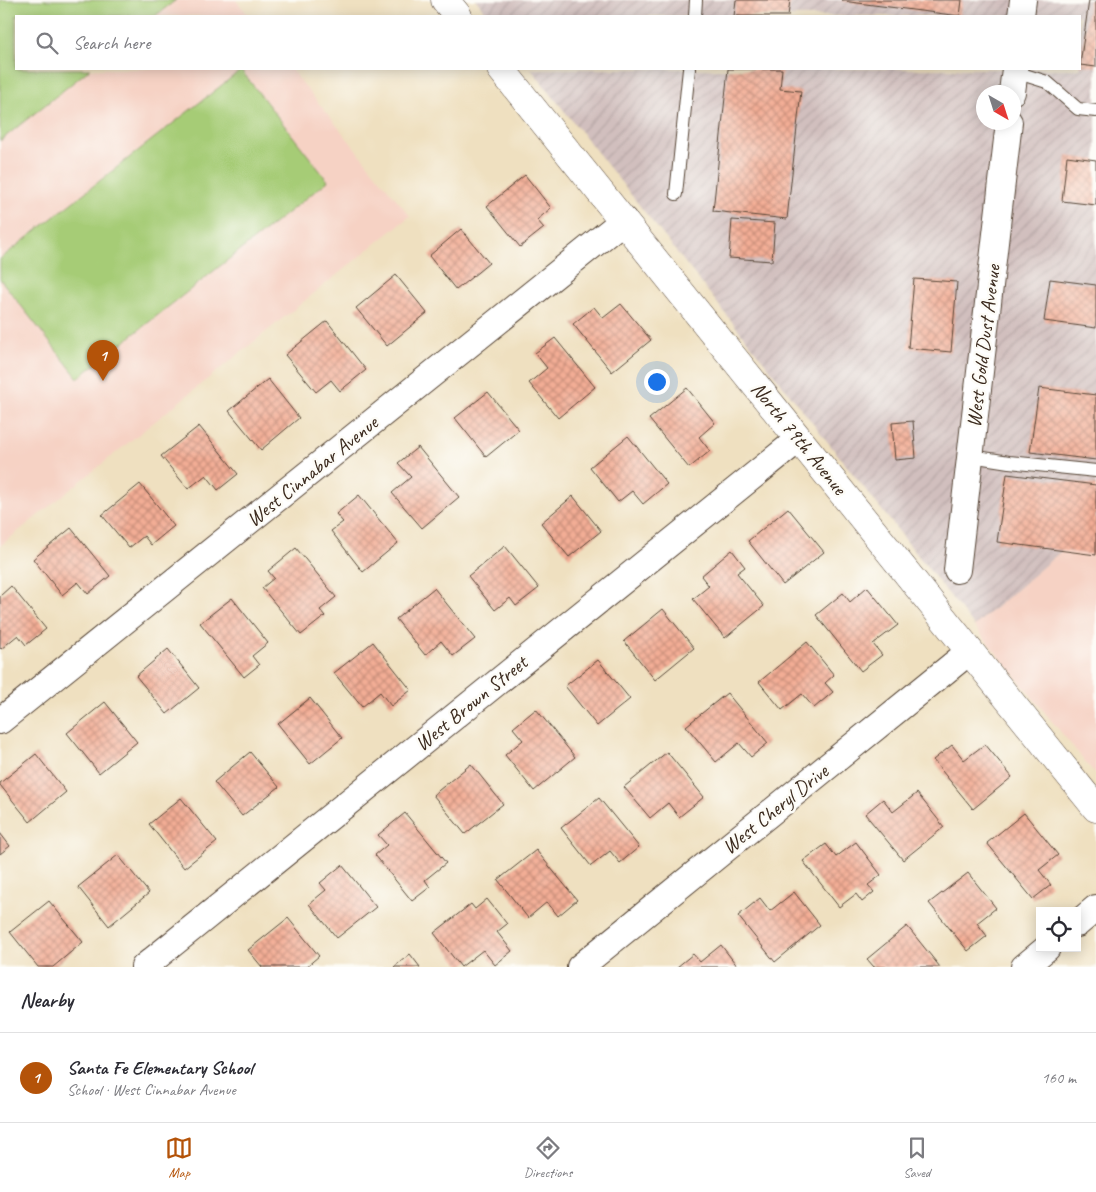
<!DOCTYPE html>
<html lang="en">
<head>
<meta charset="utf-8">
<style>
	:root { --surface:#fff; --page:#f7f7f7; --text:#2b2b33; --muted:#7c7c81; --line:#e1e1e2; --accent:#b45309 }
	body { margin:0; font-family:Caveat,sans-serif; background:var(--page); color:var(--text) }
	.controls { position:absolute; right:15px; bottom:15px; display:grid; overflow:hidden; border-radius:0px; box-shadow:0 2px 12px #0003 }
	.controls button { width:45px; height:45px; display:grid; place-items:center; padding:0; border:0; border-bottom:1px solid var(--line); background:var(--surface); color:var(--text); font:25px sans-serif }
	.compass { position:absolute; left:976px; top:85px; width:45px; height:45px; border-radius:50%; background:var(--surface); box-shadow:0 2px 12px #0003; rotate:141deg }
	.you { position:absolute; left:656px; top:381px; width:18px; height:18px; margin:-12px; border:4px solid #fff; border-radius:50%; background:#1a73e8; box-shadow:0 0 0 8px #1a73e833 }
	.badge { display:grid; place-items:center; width:32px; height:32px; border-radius:50%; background:var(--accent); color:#fff; font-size:16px; font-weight:700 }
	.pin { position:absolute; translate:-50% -41px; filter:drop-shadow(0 1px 2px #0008) }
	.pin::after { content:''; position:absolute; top:26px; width:18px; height:15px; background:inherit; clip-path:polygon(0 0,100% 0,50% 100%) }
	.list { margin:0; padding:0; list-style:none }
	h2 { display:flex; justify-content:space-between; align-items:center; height:65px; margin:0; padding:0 20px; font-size:21px }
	h2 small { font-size:16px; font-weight:400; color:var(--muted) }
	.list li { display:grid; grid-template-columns:32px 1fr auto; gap:15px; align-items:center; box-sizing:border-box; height:90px; padding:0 20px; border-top:1px solid var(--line) }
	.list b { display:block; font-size:19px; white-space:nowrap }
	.list p { margin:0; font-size:16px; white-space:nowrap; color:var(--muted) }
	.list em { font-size:16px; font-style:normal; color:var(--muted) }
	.icon { flex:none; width:28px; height:28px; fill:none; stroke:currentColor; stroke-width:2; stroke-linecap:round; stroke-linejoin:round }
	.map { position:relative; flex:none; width:1096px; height:967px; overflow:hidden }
	.search { position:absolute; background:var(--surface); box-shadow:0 2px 12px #0003; left:15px; right:15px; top:15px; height:55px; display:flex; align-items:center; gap:12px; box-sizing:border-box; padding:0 18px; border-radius:0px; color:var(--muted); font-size:19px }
	.sheet { height:155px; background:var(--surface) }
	nav { display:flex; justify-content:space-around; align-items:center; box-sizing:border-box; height:70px; border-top:1px solid var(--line); background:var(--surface); font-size:14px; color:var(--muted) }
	nav a { display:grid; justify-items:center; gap:2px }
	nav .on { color:var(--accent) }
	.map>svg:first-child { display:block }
</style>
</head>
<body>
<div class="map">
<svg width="1096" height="967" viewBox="0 0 1096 967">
	<defs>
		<pattern id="industrial-furrows" width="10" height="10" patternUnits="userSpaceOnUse" patternTransform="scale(1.25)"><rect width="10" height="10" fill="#d1bfbe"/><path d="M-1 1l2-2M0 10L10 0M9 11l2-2" fill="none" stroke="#b4a4a3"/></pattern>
		<pattern id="building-cross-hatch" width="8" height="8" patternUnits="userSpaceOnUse" patternTransform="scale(1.25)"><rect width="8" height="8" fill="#f3ad95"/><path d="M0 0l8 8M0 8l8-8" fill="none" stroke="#c68d79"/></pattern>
	</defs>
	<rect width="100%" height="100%" fill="#fdfcf7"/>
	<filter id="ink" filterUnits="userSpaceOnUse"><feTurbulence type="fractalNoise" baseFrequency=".02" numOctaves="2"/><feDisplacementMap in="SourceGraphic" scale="10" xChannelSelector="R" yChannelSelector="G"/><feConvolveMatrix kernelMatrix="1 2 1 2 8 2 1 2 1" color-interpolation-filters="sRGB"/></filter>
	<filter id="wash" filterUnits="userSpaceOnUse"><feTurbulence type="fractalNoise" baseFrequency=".0096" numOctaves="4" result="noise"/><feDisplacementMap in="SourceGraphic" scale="20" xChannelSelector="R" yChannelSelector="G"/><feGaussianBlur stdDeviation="1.12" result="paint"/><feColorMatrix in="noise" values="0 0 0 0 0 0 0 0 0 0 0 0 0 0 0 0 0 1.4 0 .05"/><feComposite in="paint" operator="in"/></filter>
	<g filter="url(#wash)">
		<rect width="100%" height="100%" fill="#efe0c0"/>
		<path fill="#f6d2c4" d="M0,0H236L249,16H16V69H291L410,216L0,546Z
			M1096,521V775L974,626Z"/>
		<path fill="url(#industrial-furrows)" fill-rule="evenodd" d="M476,0H1096V521L974,626L531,69H1080V16H489ZM984,92H1014V122H984Z"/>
		<path fill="#a6cc76" stroke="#707b4a" d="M0,0H176L155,16H16V69H90L0,141Z
			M241,70L328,181L78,378L0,279V259Z"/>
		<g id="blocks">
			<path fill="url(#building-cross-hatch)" d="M736,0H790L788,16H734Z
				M842,0H962L960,16L842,1Z
				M1089,0H1096V67L1080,65Z
				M728,69H782L780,89L801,91L787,219L713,211Z
				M1067,156L1096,160V205L1062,201Z
				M525,175L551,208L537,220L544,228L520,247L487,206Z
				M732,220L775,223L772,261L729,258Z
				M461,229L489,263L456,290L429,256Z
				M396,275L427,313L387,346L356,308Z
				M914,279L957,282L951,352L908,348Z
				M1050,279L1096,285V328L1044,321Z
				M621,304L651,340L612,372L573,324L594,307L603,318Z
				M327,321L366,370L340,391L331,380L316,392L285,355Z
				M555,338L595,387L558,418L529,383L547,368L535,353Z
				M268,379L299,418L261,450L229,411Z
				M687,388L715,423L699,437L710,451L689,468L649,419Z
				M1039,388L1096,395V460L1030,452Z
				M488,392L519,430L486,457L455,418Z
				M913,421L916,458L895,460L892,423Z
				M199,426L238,474L218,490L206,475L188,489L161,456Z
				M628,436L667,484L643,504L632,491L618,502L590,467Z
				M418,447L459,497L422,528L392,493L411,477L398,463Z
				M1007,474L1096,485V555L997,542Z
				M140,484L174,526L151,545L144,536L129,548L102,515Z
				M359,495L398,543L363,572L331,531L343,522L336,514Z
				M573,496L601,531L569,557L541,523Z
				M788,508L824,552L783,585L748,541Z
				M71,528L110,576L88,594L78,582L62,595L33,559Z
				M505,546L539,588L516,606L510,598L495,610L468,576Z
				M296,548L336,597L320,610L325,616L301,635L262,588L274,578L268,571Z
				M732,550L745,567L737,573L764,606L725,638L693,599L709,586L701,576Z
				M11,586L46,629L26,645L18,635L1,649L0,648V596Z
				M867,587L898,625L873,644L882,655L861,671L816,615L843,593L850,602Z
				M434,588L475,639L453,656L441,641L425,655L396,619Z
				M232,598L268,643L252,656L259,665L244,677L200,623Z
				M663,609L694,648L655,680L624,641Z
				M373,642L411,690L391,706L380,692L362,707L334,673Z
				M807,642L834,675L825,683L833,692L814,708L802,694L782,710L759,682Z
				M168,649L199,688L167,714L136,676Z
				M598,660L630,699L597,726L565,686Z
				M727,693L768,743L751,757L739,743L716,762L686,726Z
				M310,698L342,738L310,764L278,724Z
				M105,702L137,742L99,773L67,733Z
				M536,709L575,757L534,791L505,755L523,740L513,728Z
				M985,744L1012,777L973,809L933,760L952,745L964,760Z
				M250,752L279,787L242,816L214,782Z
				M667,752L704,797L679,817L668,803L650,818L624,787Z
				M36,754L66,792L30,822L0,785V783Z
				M471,764L503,804L465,834L433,795Z
				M917,793L944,827L903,860L865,814L883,799L893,812Z
				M181,798L217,842L184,868L149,824Z
				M599,798L639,847L620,863L610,851L591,866L561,828Z
				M405,813L446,863L425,880L430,887L412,901L375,855L387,845L378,835Z
				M1024,813L1058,855L1039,870L1051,885L1033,899L987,843Z
				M0,833L10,846L0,854Z
				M856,842L881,875L868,885L874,892L862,902L856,894L839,907L803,861L826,844L836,857Z
				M536,850L577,900L558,916L547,902L528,918L498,880Z
				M118,855L149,893L109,926L78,887Z
				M342,865L376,907L337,938L309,904L326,890L320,883Z
				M968,873L996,908L977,923L987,936L968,951L929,903Z
				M794,892L820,925L775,962L738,916L760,898L770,911Z
				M487,899L507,924L497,932L512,951L495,965L483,950L461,967L434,933L471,904L475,909Z
				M49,901L83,942L53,967H38L10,932Z
				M288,918L319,956L306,967H262L248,950Z
				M907,926L940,967H874L867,959Z
				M721,945L738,967H677L693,954L700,962Z
				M410,954L420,967H394Z"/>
		</g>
	</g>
	<g filter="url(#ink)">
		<use href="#blocks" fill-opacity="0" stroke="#564536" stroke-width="1"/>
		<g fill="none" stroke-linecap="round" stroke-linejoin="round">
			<defs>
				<path id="lane" d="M695,16L696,0
					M1015,72L1047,82L1078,109L1096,111
					M676,194L689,69
					M971,456L1009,462L1096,471"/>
				<path id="street" d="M1021,16L1023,0
					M1012,92L1015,69
					M957,570L1009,122
					M0,721L624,220
					M1077,924L1096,908
					M144,967L799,439
					M580,967L970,651
					M1024,967L1047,948"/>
				<path id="secondary" d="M445,0L458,16
					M501,69L1096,808"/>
			</defs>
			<use href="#lane" stroke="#564536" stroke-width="14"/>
			<use href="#street" stroke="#564536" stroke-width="28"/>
			<use href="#secondary" stroke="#564536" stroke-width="29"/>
			<use href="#lane" stroke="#fff" stroke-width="12"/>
			<use href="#street" stroke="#fff" stroke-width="26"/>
			<use href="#secondary" stroke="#fff" stroke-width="28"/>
		</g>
	</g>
	<g text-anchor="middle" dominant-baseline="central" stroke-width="5" stroke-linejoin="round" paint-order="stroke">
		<g font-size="21" fill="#3b2a1e" stroke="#fdfcf7">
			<text transform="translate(983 346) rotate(-83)">West Gold Dust Avenue</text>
			<text transform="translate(799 438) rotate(51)">North 79th Avenue</text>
			<text transform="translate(312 471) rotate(-39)">West Cinnabar Avenue</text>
			<text transform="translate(471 703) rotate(-39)">West Brown Street</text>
			<text transform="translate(775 809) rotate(-39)">West Cheryl Drive</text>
		</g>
	</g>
</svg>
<div class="controls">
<button><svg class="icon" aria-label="locate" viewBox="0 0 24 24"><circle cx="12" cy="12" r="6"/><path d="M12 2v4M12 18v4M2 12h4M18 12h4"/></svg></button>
</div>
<svg class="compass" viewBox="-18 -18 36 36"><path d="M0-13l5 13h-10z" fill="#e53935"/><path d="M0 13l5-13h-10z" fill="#7c7c81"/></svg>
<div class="you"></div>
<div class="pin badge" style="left:103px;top:381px">1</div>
<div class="search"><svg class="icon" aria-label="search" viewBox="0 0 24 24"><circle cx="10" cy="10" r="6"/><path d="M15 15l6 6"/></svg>Search here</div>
</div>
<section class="sheet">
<h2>Nearby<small></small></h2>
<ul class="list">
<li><span class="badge">1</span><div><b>Santa Fe Elementary School</b><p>School · West Cinnabar Avenue</p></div><em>160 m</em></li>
</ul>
</section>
<nav>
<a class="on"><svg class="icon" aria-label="map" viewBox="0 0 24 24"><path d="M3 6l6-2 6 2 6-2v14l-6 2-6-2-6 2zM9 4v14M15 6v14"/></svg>Map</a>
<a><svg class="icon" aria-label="directions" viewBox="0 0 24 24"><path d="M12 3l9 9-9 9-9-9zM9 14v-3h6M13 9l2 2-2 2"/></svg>Directions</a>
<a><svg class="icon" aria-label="saved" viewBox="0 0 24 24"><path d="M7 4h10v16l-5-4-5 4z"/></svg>Saved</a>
</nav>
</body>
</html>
